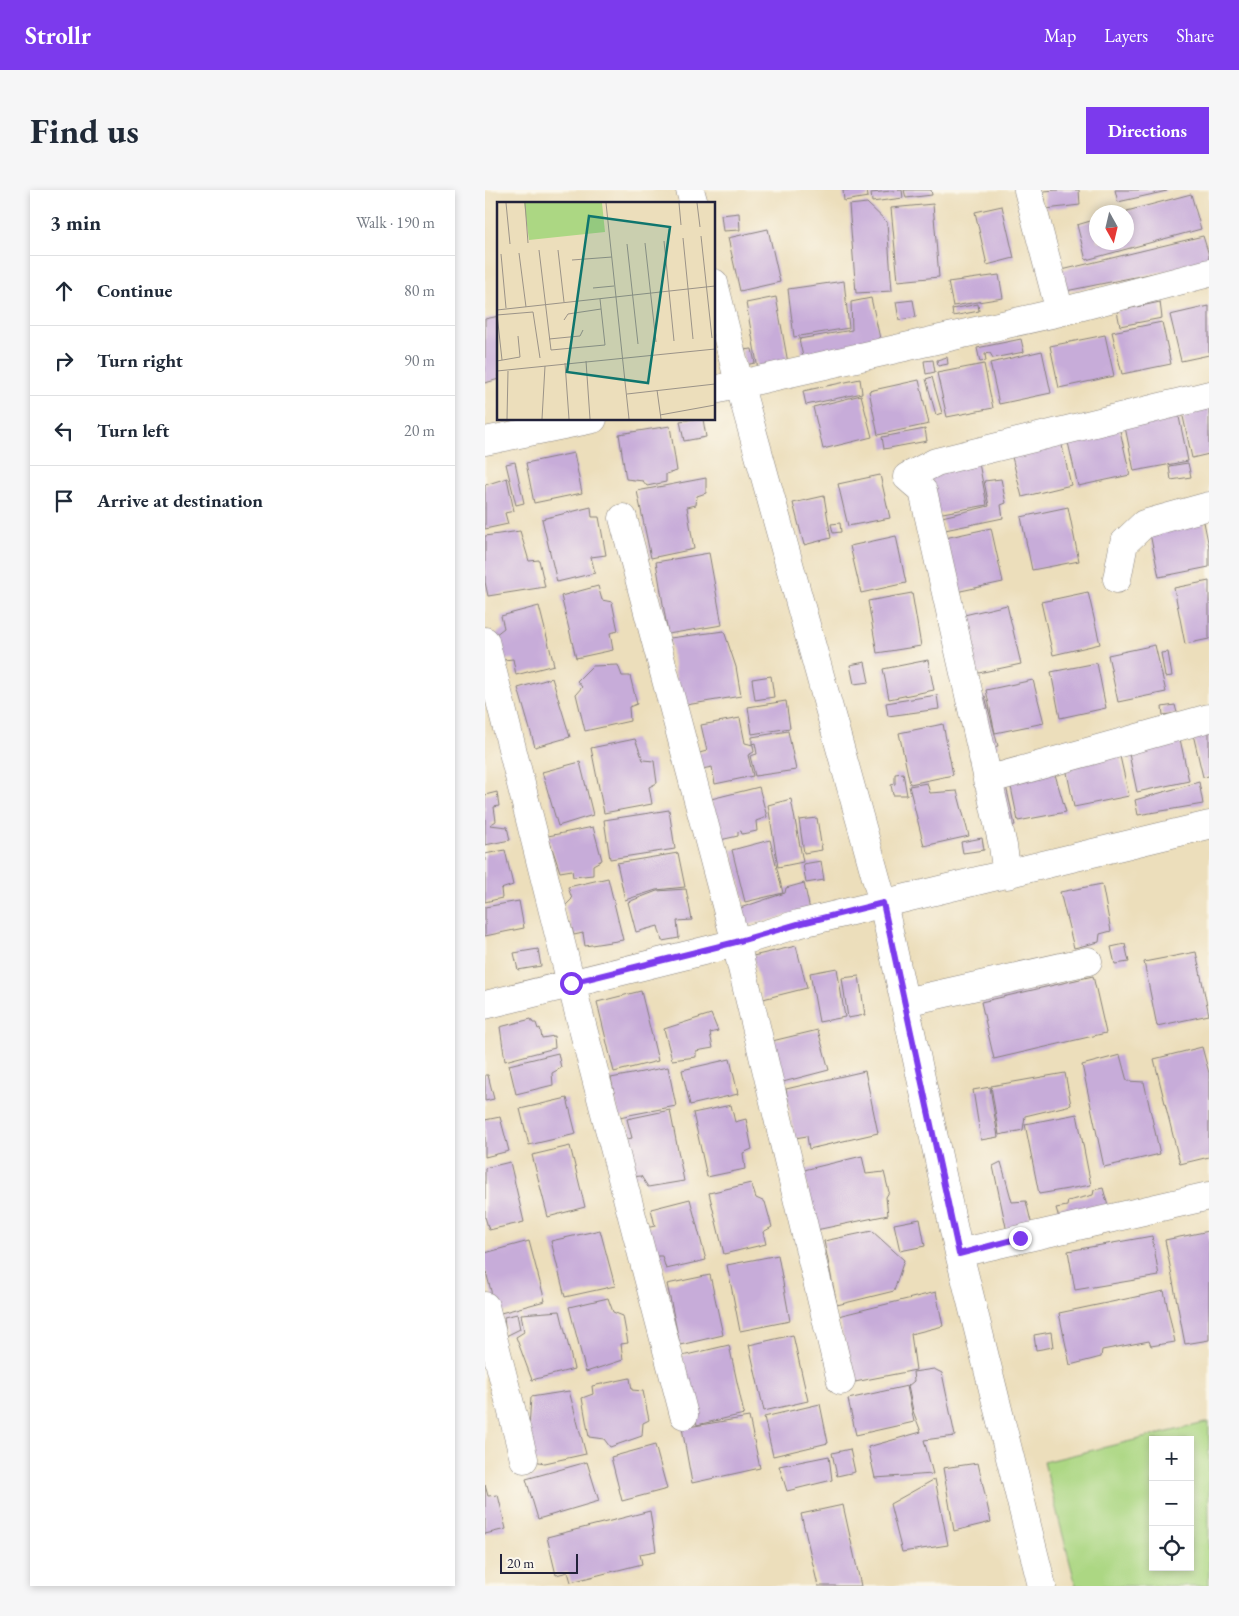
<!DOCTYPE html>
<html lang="en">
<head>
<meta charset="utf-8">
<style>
	:root { --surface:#fff; --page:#f6f6f7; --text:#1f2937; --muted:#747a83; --line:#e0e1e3; --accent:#7c3aed }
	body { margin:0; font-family:"EB Garamond",serif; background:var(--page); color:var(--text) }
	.controls { position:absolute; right:15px; bottom:15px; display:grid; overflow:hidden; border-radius:0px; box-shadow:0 2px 8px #0003 }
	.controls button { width:45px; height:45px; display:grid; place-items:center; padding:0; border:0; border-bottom:1px solid var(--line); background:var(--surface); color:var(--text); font:25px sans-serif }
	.compass { position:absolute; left:604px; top:15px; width:45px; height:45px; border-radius:50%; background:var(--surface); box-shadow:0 2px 8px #0003; rotate:172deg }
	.scale { position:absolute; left:15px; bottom:12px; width:78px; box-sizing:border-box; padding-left:5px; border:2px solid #22223b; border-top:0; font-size:14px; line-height:18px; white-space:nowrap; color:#22223b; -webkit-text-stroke:4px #fbf7ec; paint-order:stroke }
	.stop { position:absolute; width:15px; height:15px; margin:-11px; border:4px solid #7c3aed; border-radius:50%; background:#fff }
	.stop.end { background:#7c3aed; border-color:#fff; box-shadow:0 1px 5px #0008 }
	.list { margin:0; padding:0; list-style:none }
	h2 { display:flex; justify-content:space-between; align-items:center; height:65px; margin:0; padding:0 20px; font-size:21px }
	h2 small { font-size:16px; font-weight:400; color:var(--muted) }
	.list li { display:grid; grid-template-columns:32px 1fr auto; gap:15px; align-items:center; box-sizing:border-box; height:70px; padding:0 20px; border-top:1px solid var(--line) }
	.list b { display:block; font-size:19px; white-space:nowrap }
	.list em { font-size:16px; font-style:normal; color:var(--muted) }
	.icon { flex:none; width:28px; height:28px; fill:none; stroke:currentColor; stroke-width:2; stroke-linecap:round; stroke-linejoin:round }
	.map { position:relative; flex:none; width:724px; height:1396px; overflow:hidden; border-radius:0px }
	header { display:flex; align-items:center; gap:30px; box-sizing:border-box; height:70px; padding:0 25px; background:var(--accent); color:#fff }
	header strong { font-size:24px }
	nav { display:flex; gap:28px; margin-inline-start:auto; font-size:18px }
	.intro { display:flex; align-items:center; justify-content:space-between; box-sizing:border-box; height:120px; padding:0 30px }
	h1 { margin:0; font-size:35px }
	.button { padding:12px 22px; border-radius:0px; background:var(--accent); color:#fff; font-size:18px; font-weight:700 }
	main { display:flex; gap:30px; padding:0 30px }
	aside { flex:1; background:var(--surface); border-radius:0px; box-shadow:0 2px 8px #0003 }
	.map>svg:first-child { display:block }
</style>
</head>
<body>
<header>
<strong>Strollr</strong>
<nav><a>Map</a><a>Layers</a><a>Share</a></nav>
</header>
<div class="intro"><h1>Find us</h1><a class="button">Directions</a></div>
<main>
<aside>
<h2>3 min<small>Walk · 190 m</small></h2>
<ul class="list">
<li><svg class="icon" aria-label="ahead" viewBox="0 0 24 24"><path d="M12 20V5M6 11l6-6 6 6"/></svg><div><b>Continue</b></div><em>80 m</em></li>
<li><svg class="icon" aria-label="right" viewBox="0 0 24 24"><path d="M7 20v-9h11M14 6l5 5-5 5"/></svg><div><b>Turn right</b></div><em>90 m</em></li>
<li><svg class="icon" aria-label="left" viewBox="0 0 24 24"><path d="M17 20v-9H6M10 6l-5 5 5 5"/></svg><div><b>Turn left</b></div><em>20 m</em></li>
<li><svg class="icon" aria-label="arrive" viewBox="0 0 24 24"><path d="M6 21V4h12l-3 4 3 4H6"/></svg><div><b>Arrive at destination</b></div></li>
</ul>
</aside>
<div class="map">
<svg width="724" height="1396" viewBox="0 0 724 1396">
	<rect width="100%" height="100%" fill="#fbf7ec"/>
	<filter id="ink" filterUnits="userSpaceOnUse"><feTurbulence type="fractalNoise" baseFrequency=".02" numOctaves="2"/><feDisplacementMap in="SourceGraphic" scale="10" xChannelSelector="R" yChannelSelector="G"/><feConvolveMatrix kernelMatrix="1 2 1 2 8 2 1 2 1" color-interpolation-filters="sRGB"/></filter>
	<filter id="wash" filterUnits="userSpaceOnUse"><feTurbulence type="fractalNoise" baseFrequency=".0096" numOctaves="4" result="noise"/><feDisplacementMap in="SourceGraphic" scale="20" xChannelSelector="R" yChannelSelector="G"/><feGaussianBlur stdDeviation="1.12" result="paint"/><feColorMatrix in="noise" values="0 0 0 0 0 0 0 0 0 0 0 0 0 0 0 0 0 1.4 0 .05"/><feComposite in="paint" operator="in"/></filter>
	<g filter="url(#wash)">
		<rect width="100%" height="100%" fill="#ecdebb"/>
		<path fill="#acd783" stroke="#677c5f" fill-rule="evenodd" d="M724,1232V1396H591L559,1272ZM668,1250H705V1377H668Z"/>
		<g id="blocks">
			<path fill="#c7acd9" d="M358,0H382L383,7L359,11Z
				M417,0L418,8L387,12L386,3Z
				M419,0H446L447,5L421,8Z
				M571,0H594L595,15L561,19L559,1Z
				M630,0H682V1L633,12Z
				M706,4L716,39L601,70L592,35L612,29V52H642V21Z
				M382,13L402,32L407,101L371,103L364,15Z
				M448,14L454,87L413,91L406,18Z
				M517,16L529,68L502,75L490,22Z
				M254,23L255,40L238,41L236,25Z
				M283,39L295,92L255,101L243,48Z
				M718,46L724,65V72L581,101L577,80Z
				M514,85L518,108L468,116L463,92Z
				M359,91L364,138L309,147L303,99Z
				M291,107L303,173L273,179L261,113Z
				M386,108L396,153L319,171L314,149L367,140L366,112Z
				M428,110L431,127L414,130L411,112Z
				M675,112L677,128L635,136L632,121Z
				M493,114L494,121L468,126L467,119Z
				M724,116V165L696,171L685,125Z
				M14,126V189L0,193V129Z
				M677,132L686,174L637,184L627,142Z
				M620,145L629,186L574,198L565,156Z
				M536,149L539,162L508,168L505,163L500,164L501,171L495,172L492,158Z
				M267,159L270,173L260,175L257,160Z
				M557,161L566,203L514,214L505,173Z
				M462,167L463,174L453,176L452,170Z
				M448,170L450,182L441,184L439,171Z
				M499,174L508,218L462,227L452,183Z
				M447,187L457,223L451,225L441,189Z
				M375,189L377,203L321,215L318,201Z
				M434,190L444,234L393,245L384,201Z
				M376,205L387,247L338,259L328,217Z
				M724,217V264L707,268L697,222Z
				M693,222L703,271L649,281L639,232Z
				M208,229H218L221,247L199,251L195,231Z
				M185,236L192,281L181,284V292L162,296L158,291L141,289L134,244Z
				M634,236L645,285L593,296L582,248Z
				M440,239L442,251L399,259L397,247Z
				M576,251L586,295L537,307L526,263Z
				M89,263L97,303L49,313L41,273Z
				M30,272L39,313L31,315L21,274Z
				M494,273L502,315L452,324L445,282Z
				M703,273L706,287L686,290L684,276Z
				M395,285L405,328L363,336L353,294Z
				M22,288L29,321L20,323L23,334L0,339V295Z
				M221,288V303L212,306L211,315L202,317L209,359L166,368L152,301Z
				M516,289L521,313L516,315L518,328L460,340L457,327L504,316L499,291Z
				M339,306L346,348L319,355L308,313Z
				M106,317L107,327H114L121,365L106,367L110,383L72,392L57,329Z
				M583,317L594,371L547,380L536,327Z
				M718,327L724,357V377L674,387L664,339Z
				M355,333L356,342L348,343L346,334Z
				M506,338L518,392L471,402L460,348Z
				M35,341L44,371L54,370L60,397L3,406L0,392V346Z
				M411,346L421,393L376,403L365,356Z
				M224,363L237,435L183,444L171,372Z
				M724,391V449L700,454L689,398Z
				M113,396L117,410L127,412L133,441L125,443L128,460L91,468L76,406Z
				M603,402L615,454L568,465L556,412Z
				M427,403L436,456L392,463L383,411Z
				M522,415L536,474L489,484L475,426Z
				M54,416L69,475L31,485L28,469L19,470L10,445L19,438L16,426Z
				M239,441L251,477L256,506L195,516L185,448Z
				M670,455L681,502L633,512L623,465Z
				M683,462L687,486L680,487L676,463Z
				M443,470L449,500L404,509L398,479Z
				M380,472L384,492L369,494L365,475Z
				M612,473L621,518L575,528L566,482Z
				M133,475L137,486H145L152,514L144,517L145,531L100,541L91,504L97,497L92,491L107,476Z
				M286,486L289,507L270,510L267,489Z
				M67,488L85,547L50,557L33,498Z
				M548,490L559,533L510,543L501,500Z
				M452,505L454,519L403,526L401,513Z
				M500,506L513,556L503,558L490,509Z
				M301,511L305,538L267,544L263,517Z
				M690,515L692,523L678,525L677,517Z
				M255,528L260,553L268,555L269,562L263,565L268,586L230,594L227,577L217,579L214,563L222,561L216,535Z
				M458,534L468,585L425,594L414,543Z
				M724,536V586L718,587L707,540Z
				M303,541L311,580L270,586L265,566L272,564L270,553L267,554V547Z
				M150,549L158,570L169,571L172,593L164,597L167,614L119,623L106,558Z
				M695,549L704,591L652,602L643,559Z
				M634,562L644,606L589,617L580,573Z
				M95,572L108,625L73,636L57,582Z
				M569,581L581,622L533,631L525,592Z
				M418,583L422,605H408L406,595L410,594V584Z
				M714,592L718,614L653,625L650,610Z
				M442,593L445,603L472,601L484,646L439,656L424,596Z
				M521,596L530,635L523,636L514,597Z
				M274,597L282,627L271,631L272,641L257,644L256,641L253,642V646L235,650L226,609Z
				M12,602L14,616L9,617L11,631L5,635L22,637L25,650L0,655V605Z
				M306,609L318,672L293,677L283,615Z
				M184,620L190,659L125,669L119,630Z
				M332,628L337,660L319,663L314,630Z
				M108,637L117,670L108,675V685L88,687L87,680L75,682L63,646Z
				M497,648L499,660L478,663L476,652Z
				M285,650L298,703L260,712L247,660Z
				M20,660L28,695L16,699L17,708L0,712V664Z
				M193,663L200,697L171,700L140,710L132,673Z
				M336,671L339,690L321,693L318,674Z
				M123,688L138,750L100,756L98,743L89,745L80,716L87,709L83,697Z
				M319,693L325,720L259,736L255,718L300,703L301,698Z
				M617,694L626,741L615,744L614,752L589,758L575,702Z
				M201,699L207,730L192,731L194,748L177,751L173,736L151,742L143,712L172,701Z
				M34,711L39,738L0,746V717Z
				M640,754L644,772L630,774L626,757Z
				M311,756L322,798L278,809L268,766Z
				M53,759L56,776L33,780L29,763Z
				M711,762L724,825L672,836L659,772Z
				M352,778L360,827L334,832L325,783Z
				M374,786L380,825L363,828L357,788Z
				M608,786L621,843L509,869L496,812Z
				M156,801L173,871L129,882L112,812Z
				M226,824L233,841L225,843L228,858L211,861V867L187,870L179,839Z
				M46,829L48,833H51L53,839L55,838L57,848L69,846L70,858L20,871L15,837Z
				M333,840L344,880L294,893L283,852Z
				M717,857L724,883V967L695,974L669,869Z
				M73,863L76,878L67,883L68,895L31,904L24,875Z
				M635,865L642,891L659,892L675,964L619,977L597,875Z
				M245,869L253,904L205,915L197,880Z
				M183,877L191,916L134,927L126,888Z
				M380,881L393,943L324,959L322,946L310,948L301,899Z
				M580,883L586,915L540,926L538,940L514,945L506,896Z
				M0,885H3L9,909L0,911Z
				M505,897L513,947L496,950L488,900Z
				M82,908L91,944L44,955L35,919Z
				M246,915L250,932L261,929L267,959L258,963L260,979L222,987L208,923Z
				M185,920L199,991L163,997L156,986L146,987L137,950L147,948L142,929Z
				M592,924L606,995L554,1004L540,934Z
				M15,927L24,961L0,967V930Z
				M85,956L100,1017L63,1027L47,965Z
				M377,966L381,984L399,982L404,1002L401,1007L403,1025L331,1040L319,980Z
				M25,972L39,1032L4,1040L0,1027V978Z
				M516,972L527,1012L541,1011L547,1036L522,1042L508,976Z
				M266,993L271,1008L280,1012L287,1037L278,1042L281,1054L239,1064L224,1003Z
				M618,998L623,1016L574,1028L571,1018L582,1016L583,1011L608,1005L609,1000Z
				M205,1009L221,1070L181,1079L177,1066H168L161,1038L170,1036L166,1019Z
				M435,1029L440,1056L415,1061L409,1034Z
				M115,1040L130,1096L80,1107L66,1051Z
				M387,1041L419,1070L409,1101L352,1115L339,1051Z
				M724,1041V1150L700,1154L680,1050Z
				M667,1046L674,1086L590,1100L583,1061Z
				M44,1051L60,1111L12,1124L0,1078V1063Z
				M293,1065L305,1131L255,1141L242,1075Z
				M225,1085L238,1145L195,1155L182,1094Z
				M679,1101L690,1152L666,1156L664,1151L617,1160L616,1167L585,1175L574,1123Z
				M451,1102L458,1136L426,1144L431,1180L370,1192L353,1126Z
				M123,1108L128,1122L138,1126L143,1153L136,1154L138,1170L101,1182L84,1117Z
				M75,1121L89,1179L47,1190L31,1147L39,1142L36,1124Z
				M32,1124L35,1139L21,1146L19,1127Z
				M566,1142L568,1157L551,1160L549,1145Z
				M308,1145L323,1211L279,1221L264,1155Z
				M244,1155L259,1224L212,1235L197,1166Z
				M449,1179L457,1183L470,1246L439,1250L448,1284L390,1288L383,1257L436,1242L428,1221L423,1196L429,1191L428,1182Z
				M145,1188L147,1200L158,1201L164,1230L158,1233L157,1246L125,1257L119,1249L104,1247L97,1208L108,1204L107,1196Z
				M422,1196L429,1232L371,1245L363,1209Z
				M84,1201L101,1264L60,1273L42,1270L46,1207Z
				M335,1214L343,1253L288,1266L279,1227Z
				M264,1227L275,1278L207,1293L197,1238Z
				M170,1255L182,1299L137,1311L126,1267Z
				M365,1259L370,1282L352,1286L347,1263Z
				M344,1266L347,1290L302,1301L294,1276Z
				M102,1272L114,1311L53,1329L41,1289Z
				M493,1273L506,1332L469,1341L458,1278Z
				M450,1289L463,1355L417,1362L405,1314Z
				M0,1295L3,1306L13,1305L21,1339L0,1344Z
				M358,1315L376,1396H333L316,1324Z
				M165,1321L171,1361L155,1364L157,1374L86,1392L83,1382L71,1385L62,1347Z"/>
		</g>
	</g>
	<g filter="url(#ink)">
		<use href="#blocks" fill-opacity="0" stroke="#87807b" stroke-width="1"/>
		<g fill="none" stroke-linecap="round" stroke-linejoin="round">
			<defs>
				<path id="minor" d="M205,0L209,14
					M543,0L575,122
					M229,93L254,193L398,713L474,1063L557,1396
					M229,200L575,122L724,83
					M0,251L108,229
					M138,328L251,753L356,1191
					M632,389L639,353L659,334L724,316
					M0,451L86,793L199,1225
					M502,590L724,528
					M522,685L518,656L438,301L422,287L451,272L724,205
					M420,812L603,771
					M0,815L251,753L313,734L724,635
					M474,1063L724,1006
					M0,1116L39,1269"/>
			</defs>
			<use href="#minor" stroke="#87807b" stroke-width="29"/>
			<use href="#minor" stroke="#fff" stroke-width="28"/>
		</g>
	</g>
	<g fill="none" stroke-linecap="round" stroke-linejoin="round" filter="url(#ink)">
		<path stroke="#7c3aed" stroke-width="6" d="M86,793L251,752L313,734L398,713L474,1064L535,1048"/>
	</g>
	<g transform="translate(12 12)">
		<rect width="218" height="218" fill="#ecdebb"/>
		<path d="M27,1H105L108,30L32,38Z" fill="#acd783"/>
		<path fill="none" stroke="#9b9388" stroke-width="1" d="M9,1L13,42M28,1L31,41M109,1L132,217M182,1L184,23M200,1L203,25M204,34L215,136M186,36L196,137M167,39L177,139M148,41L159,140M130,42L141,142M42,48L54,148L108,143L103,97M61,48L67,100M22,51L29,105M4,52L9,106M75,58L115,55M96,86L117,84M0,108L218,84M0,112L5,158M0,113L36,110L43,156M67,118L71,112L104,107M52,137L83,134L86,128M0,159L23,155L21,134M89,159L93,217M68,161L72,217M0,169L218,147M160,188L164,217M130,192L218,182M163,213L218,203M10,217L11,169M45,217L48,164"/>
		<path fill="#0f766e" fill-opacity="0.15" stroke="#0f766e" stroke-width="2.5" d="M92,14L173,25L151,181L70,170Z"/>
		<rect width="218" height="218" fill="none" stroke="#22223b" stroke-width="2.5"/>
	</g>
</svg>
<div class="controls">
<button>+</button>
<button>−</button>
<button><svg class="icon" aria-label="locate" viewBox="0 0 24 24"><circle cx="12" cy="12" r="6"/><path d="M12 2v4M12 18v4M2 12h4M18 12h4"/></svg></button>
</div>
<svg class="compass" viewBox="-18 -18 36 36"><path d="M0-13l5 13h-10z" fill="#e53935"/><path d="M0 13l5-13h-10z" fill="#747a83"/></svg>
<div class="scale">20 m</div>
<div class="stop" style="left:86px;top:793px"></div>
<div class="stop end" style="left:535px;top:1048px"></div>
</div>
</main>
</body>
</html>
